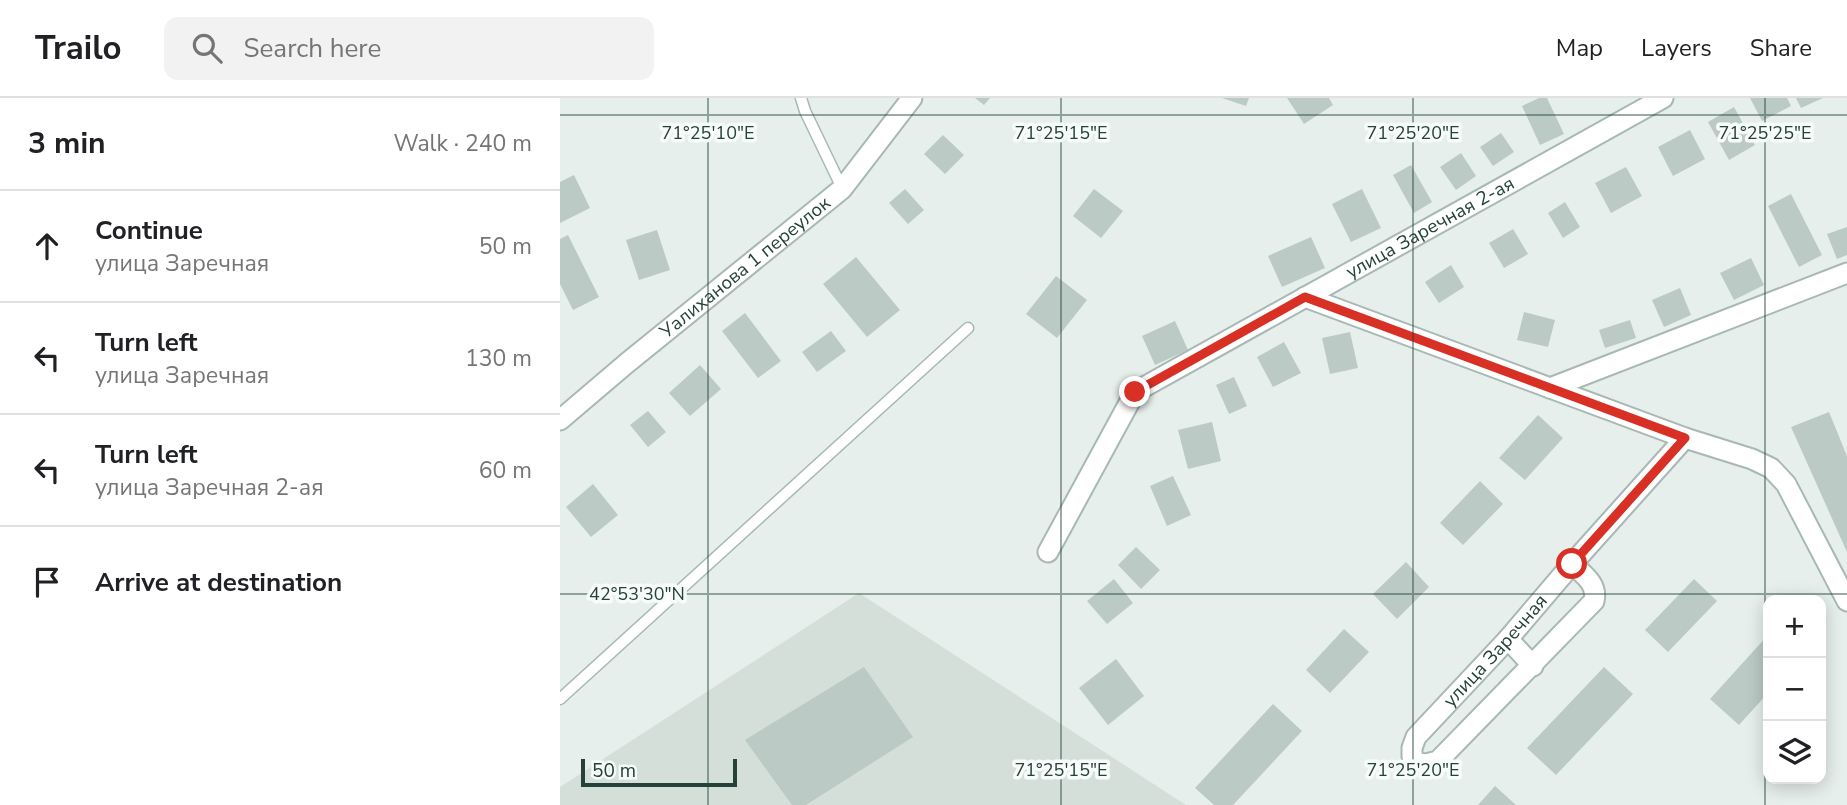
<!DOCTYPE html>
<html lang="en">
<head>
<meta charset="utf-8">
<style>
	:root { --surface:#fff; --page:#f2f2f2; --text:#202124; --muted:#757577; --line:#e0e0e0 }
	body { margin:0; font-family:"Nunito Sans",sans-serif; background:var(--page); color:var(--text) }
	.controls { position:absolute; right:21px; bottom:21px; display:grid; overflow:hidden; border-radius:14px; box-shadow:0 4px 18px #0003 }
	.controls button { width:63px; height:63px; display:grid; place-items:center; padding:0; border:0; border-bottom:2px solid var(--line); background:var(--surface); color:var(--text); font:35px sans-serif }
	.scale { position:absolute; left:21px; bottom:18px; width:156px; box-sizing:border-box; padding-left:7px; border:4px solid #24423a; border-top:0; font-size:19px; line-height:24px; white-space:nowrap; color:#24423a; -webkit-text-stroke:5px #f7fbf9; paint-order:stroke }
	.stop { position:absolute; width:21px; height:21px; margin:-16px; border:5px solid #d93025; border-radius:50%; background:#fff }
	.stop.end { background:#d93025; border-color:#fff; box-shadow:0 2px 7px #0008 }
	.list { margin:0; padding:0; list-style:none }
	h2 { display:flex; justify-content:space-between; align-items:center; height:91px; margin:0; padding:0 28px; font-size:30px }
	h2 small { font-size:23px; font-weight:400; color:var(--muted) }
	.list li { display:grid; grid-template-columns:46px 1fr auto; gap:21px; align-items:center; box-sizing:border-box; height:112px; padding:0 28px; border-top:2px solid var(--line) }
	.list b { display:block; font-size:26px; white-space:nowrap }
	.list p { margin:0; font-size:23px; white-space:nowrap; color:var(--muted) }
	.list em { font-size:23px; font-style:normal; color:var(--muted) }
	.icon { flex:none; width:38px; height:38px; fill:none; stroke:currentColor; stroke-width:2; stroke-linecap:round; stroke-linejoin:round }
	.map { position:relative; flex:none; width:1287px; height:707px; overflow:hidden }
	header { display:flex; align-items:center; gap:42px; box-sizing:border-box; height:98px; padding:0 35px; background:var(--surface); border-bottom:2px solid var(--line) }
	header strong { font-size:33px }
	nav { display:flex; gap:38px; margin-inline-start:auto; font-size:24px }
	.search { width:490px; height:63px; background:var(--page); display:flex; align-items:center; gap:18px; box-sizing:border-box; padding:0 24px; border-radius:14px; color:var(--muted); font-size:26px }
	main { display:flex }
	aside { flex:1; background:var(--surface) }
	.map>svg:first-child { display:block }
</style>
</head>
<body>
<header>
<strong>Trailo</strong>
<div class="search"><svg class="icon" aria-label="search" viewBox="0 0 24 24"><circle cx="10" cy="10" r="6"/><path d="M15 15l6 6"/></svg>Search here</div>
<nav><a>Map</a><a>Layers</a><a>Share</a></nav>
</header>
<main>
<aside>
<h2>3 min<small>Walk · 240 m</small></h2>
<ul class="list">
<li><svg class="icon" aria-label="ahead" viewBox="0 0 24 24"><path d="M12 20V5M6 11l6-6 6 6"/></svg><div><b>Continue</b><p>улица Заречная</p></div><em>50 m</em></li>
<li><svg class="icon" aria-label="left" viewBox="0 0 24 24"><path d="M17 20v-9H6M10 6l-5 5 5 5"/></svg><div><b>Turn left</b><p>улица Заречная</p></div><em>130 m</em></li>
<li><svg class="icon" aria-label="left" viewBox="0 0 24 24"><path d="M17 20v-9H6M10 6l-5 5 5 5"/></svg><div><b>Turn left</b><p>улица Заречная 2-ая</p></div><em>60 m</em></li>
<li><svg class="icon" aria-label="arrive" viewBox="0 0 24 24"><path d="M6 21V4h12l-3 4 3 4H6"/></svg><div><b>Arrive at destination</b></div></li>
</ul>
</aside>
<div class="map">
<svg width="1287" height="707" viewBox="0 0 1287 707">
	<rect width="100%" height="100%" fill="#e6efeb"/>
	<path fill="#d4dfda" d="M299,495L626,707H0V689Z"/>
	<path fill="#bbcac4" d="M415,0H430L424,7Z
		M662,0H689L686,8Z
		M727,0H769L773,7L744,26Z
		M979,0H987L1004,36L980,47L962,8Z
		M1190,0H1227L1231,8L1202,23Z
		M1236,0H1263L1241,10Z
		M1174,9L1195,47L1169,62L1148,24Z
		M1130,32L1145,61L1113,78L1098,49Z
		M941,35L954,54L933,68L920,49Z
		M383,37L404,57L385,76L364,56Z
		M901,55L916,78L896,92L880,69Z
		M851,67L872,104L854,115L833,77Z
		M1066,69L1082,98L1051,115L1035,85Z
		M14,77L30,110L0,125V84Z
		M345,91L364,112L348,126L329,105Z
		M534,91L563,113L541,140L513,118Z
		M802,91L821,130L791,144L772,106Z
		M1231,96L1262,157L1239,169L1208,108Z
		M1005,104L1020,129L1003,140L988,115Z
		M1287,129V157L1277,161L1267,136Z
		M953,131L968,156L944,170L929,145Z
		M97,132L110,172L79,182L66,142Z
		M8,137L39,199L13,212L0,186V141Z
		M751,139L765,170L722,189L708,158Z
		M296,159L340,212L307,239L263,186Z
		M1191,160L1204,187L1174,202L1160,175Z
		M891,167L904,189L879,205L865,184Z
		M496,178L527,202L497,240L466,216Z
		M1120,190L1131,217L1104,229L1092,202Z
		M964,214L995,222L988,249L957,242Z
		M185,215L221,263L198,280L162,233Z
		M1070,222L1076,240L1045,250L1039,232Z
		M615,223L628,252L595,267L582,238Z
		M271,233L286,253L257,274L242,254Z
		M790,234L798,270L770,276L762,240Z
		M724,244L741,275L713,289L697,259Z
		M140,267L161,291L130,318L109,295Z
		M674,279L687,308L669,316L656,287Z
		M88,313L106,334L88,349L70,327Z
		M1269,314L1287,358V454L1231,329Z
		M978,317L1003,340L965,382L939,360Z
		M652,324L661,363L628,371L618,332Z
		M613,378L631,417L607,428L590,388Z
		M920,383L943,406L903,447L880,425Z
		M33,386L58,417L31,439L6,409Z
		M576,449L600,472L581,491L558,467Z
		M846,464L869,489L837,521L813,496Z
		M554,481L573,505L547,526L527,503Z
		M1134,481L1157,503L1108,554L1085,532Z
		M784,531L809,554L770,595L746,572Z
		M1208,537V595L1179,627L1150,601Z
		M556,561L584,598L548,627L519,590Z
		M304,569L353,639L246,707H232L185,642Z
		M1044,569L1073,596L996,677L967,650Z
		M713,606L742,633L673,707H654L635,690Z
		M935,688L956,707H918Z"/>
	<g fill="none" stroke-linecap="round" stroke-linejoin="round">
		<defs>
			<path id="service" d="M241,0L245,13L282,90
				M0,601L408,230"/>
			<g id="minor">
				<path d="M745,199L1125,340L1192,361L1211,370L1226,386L1287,503"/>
				<path d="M990,290L1287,175"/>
				<path id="s1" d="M0,322L67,265L282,91L352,0"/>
				<path id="s2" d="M488,454L575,294L1103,0"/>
				<path id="s3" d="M1012,466C1024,477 1038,486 1034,503L878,663L866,666L858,665L852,659V650L856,639L948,541L1012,466L1125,340"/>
				<path d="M948,541L973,568"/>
			</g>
		</defs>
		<use href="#service" stroke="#a8b8b2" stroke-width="13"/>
		<use href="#minor" stroke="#a8b8b2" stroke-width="23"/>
		<use href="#service" stroke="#fff" stroke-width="10"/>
		<use href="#minor" stroke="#fff" stroke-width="19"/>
	</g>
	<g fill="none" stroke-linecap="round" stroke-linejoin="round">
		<path stroke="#d93025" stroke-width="9" d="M575,294L745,199L1125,340L1012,466"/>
	</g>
	<path fill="none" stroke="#24423a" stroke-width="2" stroke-opacity="0.45" d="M148,0V707M501,0V707M853,0V707M1205,0V707M0,17H1287M0,496H1287"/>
	<g text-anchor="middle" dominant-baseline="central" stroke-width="7" stroke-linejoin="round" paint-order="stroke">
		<g font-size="19" fill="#24423a" stroke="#f7fbf9">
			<text stroke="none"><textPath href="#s2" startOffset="520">улица Заречная 2-ая</textPath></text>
			<text stroke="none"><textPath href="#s1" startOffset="240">Уалиханова 1 переулок</textPath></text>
			<text stroke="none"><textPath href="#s3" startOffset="436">улица Заречная</textPath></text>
		</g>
	</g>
	<g font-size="18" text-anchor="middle" fill="#24423a" stroke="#f7fbf9" stroke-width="7" stroke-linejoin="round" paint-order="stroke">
		<text x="148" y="41">71°25'10"E</text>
		<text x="501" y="41">71°25'15"E</text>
		<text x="853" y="41">71°25'20"E</text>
		<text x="1205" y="41">71°25'25"E</text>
		<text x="77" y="502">42°53'30"N</text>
		<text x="501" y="678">71°25'15"E</text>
		<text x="853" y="678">71°25'20"E</text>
	</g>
</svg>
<div class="controls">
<button>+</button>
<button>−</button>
<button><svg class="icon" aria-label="layers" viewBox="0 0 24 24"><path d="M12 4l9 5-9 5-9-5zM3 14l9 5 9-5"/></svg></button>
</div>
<div class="scale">50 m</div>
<div class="stop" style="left:1012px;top:466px"></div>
<div class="stop end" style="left:575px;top:294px"></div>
</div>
</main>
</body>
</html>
